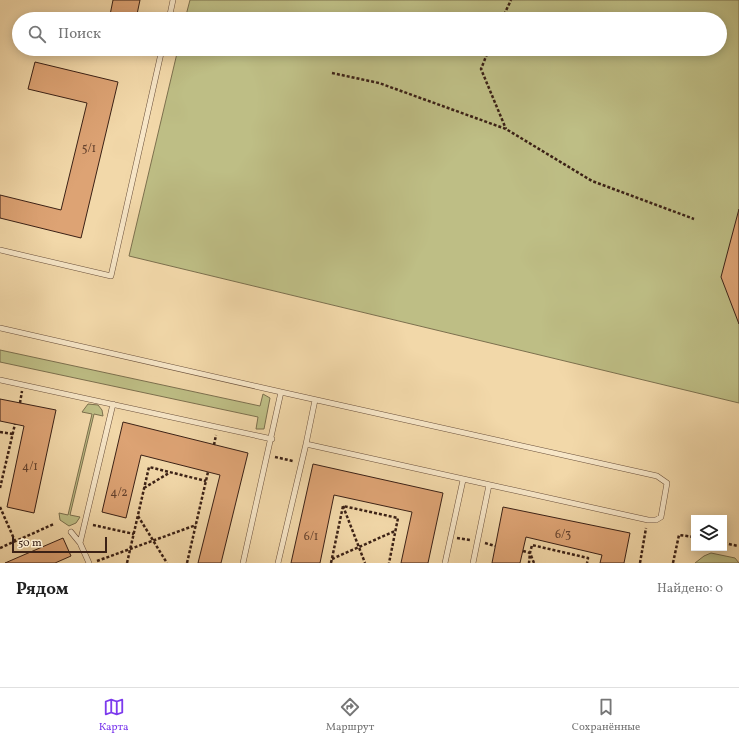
<!DOCTYPE html>
<html lang="ru">
<head>
<meta charset="utf-8">
<style>
	:root { --surface:#fff; --page:#f2f2f2; --text:#222; --muted:#767676; --line:#e0e0e0; --accent:#7c3aed }
	body { margin:0; font-family:Vollkorn,serif; background:var(--page); color:var(--text) }
	.controls { position:absolute; right:12px; bottom:12px; display:grid; overflow:hidden; border-radius:0px; box-shadow:0 2px 10px #0003 }
	.controls button { width:36px; height:36px; display:grid; place-items:center; padding:0; border:0; border-bottom:1px solid var(--line); background:var(--surface); color:var(--text); font:20px sans-serif }
	.scale { position:absolute; left:12px; bottom:10px; width:95px; box-sizing:border-box; padding-left:4px; border:2px solid #3b2116; border-top:0; font-size:11px; line-height:14px; white-space:nowrap; color:#3b2116; -webkit-text-stroke:3px #f7e6c7; paint-order:stroke }
	.list { margin:0; padding:0; list-style:none }
	h2 { display:flex; justify-content:space-between; align-items:center; height:52px; margin:0; padding:0 16px; font-size:17px }
	h2 small { font-size:13px; font-weight:400; color:var(--muted) }
	.icon { flex:none; width:22px; height:22px; fill:none; stroke:currentColor; stroke-width:2; stroke-linecap:round; stroke-linejoin:round }
	.map { position:relative; flex:none; width:739px; height:563px; overflow:hidden }
	.search { position:absolute; background:var(--surface); box-shadow:0 2px 10px #0003; left:12px; right:12px; top:12px; height:44px; display:flex; align-items:center; gap:10px; box-sizing:border-box; padding:0 14px; border-radius:22px; color:var(--muted); font-size:15px }
	.sheet { height:124px; background:var(--surface) }
	nav { display:flex; justify-content:space-around; align-items:center; box-sizing:border-box; height:56px; border-top:1px solid var(--line); background:var(--surface); font-size:11px; color:var(--muted) }
	nav a { display:grid; justify-items:center; gap:2px }
	nav .on { color:var(--accent) }
	.map>svg:first-child { display:block }
</style>
</head>
<body>
<div class="map">
<svg width="739" height="563" viewBox="0 0 739 563">
	<rect width="100%" height="100%" fill="#f2d8a9"/>
	<filter id="stains"><feTurbulence type="fractalNoise" baseFrequency=".005" numOctaves="4"/><feColorMatrix values="0 0 0 0 .2 0 0 0 0 .09 0 0 0 0 .02 0 0 0 .5 -.17"/></filter>
	<radialGradient id="worn" r=".72"><stop offset=".6" stop-color="#630" stop-opacity="0"/><stop offset="1" stop-color="#630" stop-opacity=".3"/></radialGradient>
	<path fill="#bebe85" stroke="#7c704e" d="M190,0H739V403L129,256L178,49H720V19H185Z
		M0,350L260,406L263,394L270,398L264,429H256L258,417L0,362Z
		M88,404L98,405L102,410L103,416L94,414L70,515L80,517L76,523L69,526L60,520L59,513L68,515L92,414L82,412Z
		M711,553L735,558L739,563H695L704,556Z"/>
	<path fill="#dda374" stroke="#3b2116" d="M113,0H140L136,19L110,15Z
		M35,62L118,82L81,238L0,218V195L61,210L87,103L28,89Z
		M739,209V324L721,277Z
		M0,399L56,410L34,513L7,507L24,426L0,421Z
		M123,422L248,453L221,563H198L220,475L141,455L126,518L102,512Z
		M313,464L443,493L428,563H401L412,512L334,495L320,563H291Z
		M503,507L630,533L624,563H600L602,555L526,537L520,563H492Z
		M63,538L71,556L55,563H5Z"/>
	<g fill="none" stroke-linecap="round" stroke-linejoin="round">
		<defs>
			<path id="service" d="M169,19L173,0
				M0,250L111,276L162,49
				M0,328L281,392L243,563
				M0,380L272,439
				M281,392L657,476L667,483L661,517L656,520H648L306,444L315,400
				M71,532L80,543L89,563
				M80,543L113,404
				M278,563L306,444
				M445,563L463,480
				M473,563L489,485"/>
		</defs>
		<use href="#service" stroke="#694f3b" stroke-width="6"/>
		<path stroke="#3b2116" stroke-width="2.5" stroke-dasharray="3 2" stroke-linecap="butt" d="M502,19L511,0
			M489,49L481,69L506,129
			M332,73L379,83L506,129L592,181L694,219
			M20,403L22,391
			M0,432L13,434
			M214,445L216,435
			M275,457L293,461
			M0,488L15,424
			M144,488L169,473
			M343,506L365,563
			M0,507L15,541
			M138,516L167,563
			M93,525L134,534
			M457,538L470,540
			M485,543L495,546
			M724,543L738,546
			M0,548L54,524
			M523,551L530,553L529,563
			M332,559L395,531
			M97,561L196,525
			M127,563L149,467L206,481
			M187,563L208,472
			M331,563L343,506L398,518L389,563
			M534,563L530,553L532,545L588,558L587,563
			M640,563L646,528
			M673,563L679,535L694,537"/>
		<use href="#service" stroke="#f7e6c7" stroke-width="5"/>
	</g>
	<g text-anchor="middle" dominant-baseline="central" stroke-width="3.5" stroke-linejoin="round" paint-order="stroke">
		<g font-size="12" fill="#64422e">
			<text x="89" y="149">5/1</text>
			<text x="30" y="467">4/1</text>
			<text x="119" y="493">4/2</text>
			<text x="563" y="535">6/3</text>
			<text x="311" y="537">6/1</text>
		</g>
	</g>
	<rect width="100%" height="100%" filter="url(#stains)"/>
	<rect width="100%" height="100%" fill="url(#worn)"/>
</svg>
<div class="controls">
<button><svg class="icon" aria-label="layers" viewBox="0 0 24 24"><path d="M12 4l9 5-9 5-9-5zM3 14l9 5 9-5"/></svg></button>
</div>
<div class="scale">50 m</div>
<div class="search"><svg class="icon" aria-label="search" viewBox="0 0 24 24"><circle cx="10" cy="10" r="6"/><path d="M15 15l6 6"/></svg>Поиск</div>
</div>
<section class="sheet">
<h2>Рядом<small>Найдено: 0</small></h2>
<ul class="list">
</ul>
</section>
<nav>
<a class="on"><svg class="icon" aria-label="map" viewBox="0 0 24 24"><path d="M3 6l6-2 6 2 6-2v14l-6 2-6-2-6 2zM9 4v14M15 6v14"/></svg>Карта</a>
<a><svg class="icon" aria-label="directions" viewBox="0 0 24 24"><path d="M12 3l9 9-9 9-9-9zM9 14v-3h6M13 9l2 2-2 2"/></svg>Маршрут</a>
<a><svg class="icon" aria-label="saved" viewBox="0 0 24 24"><path d="M7 4h10v16l-5-4-5 4z"/></svg>Сохранённые</a>
</nav>
</body>
</html>
